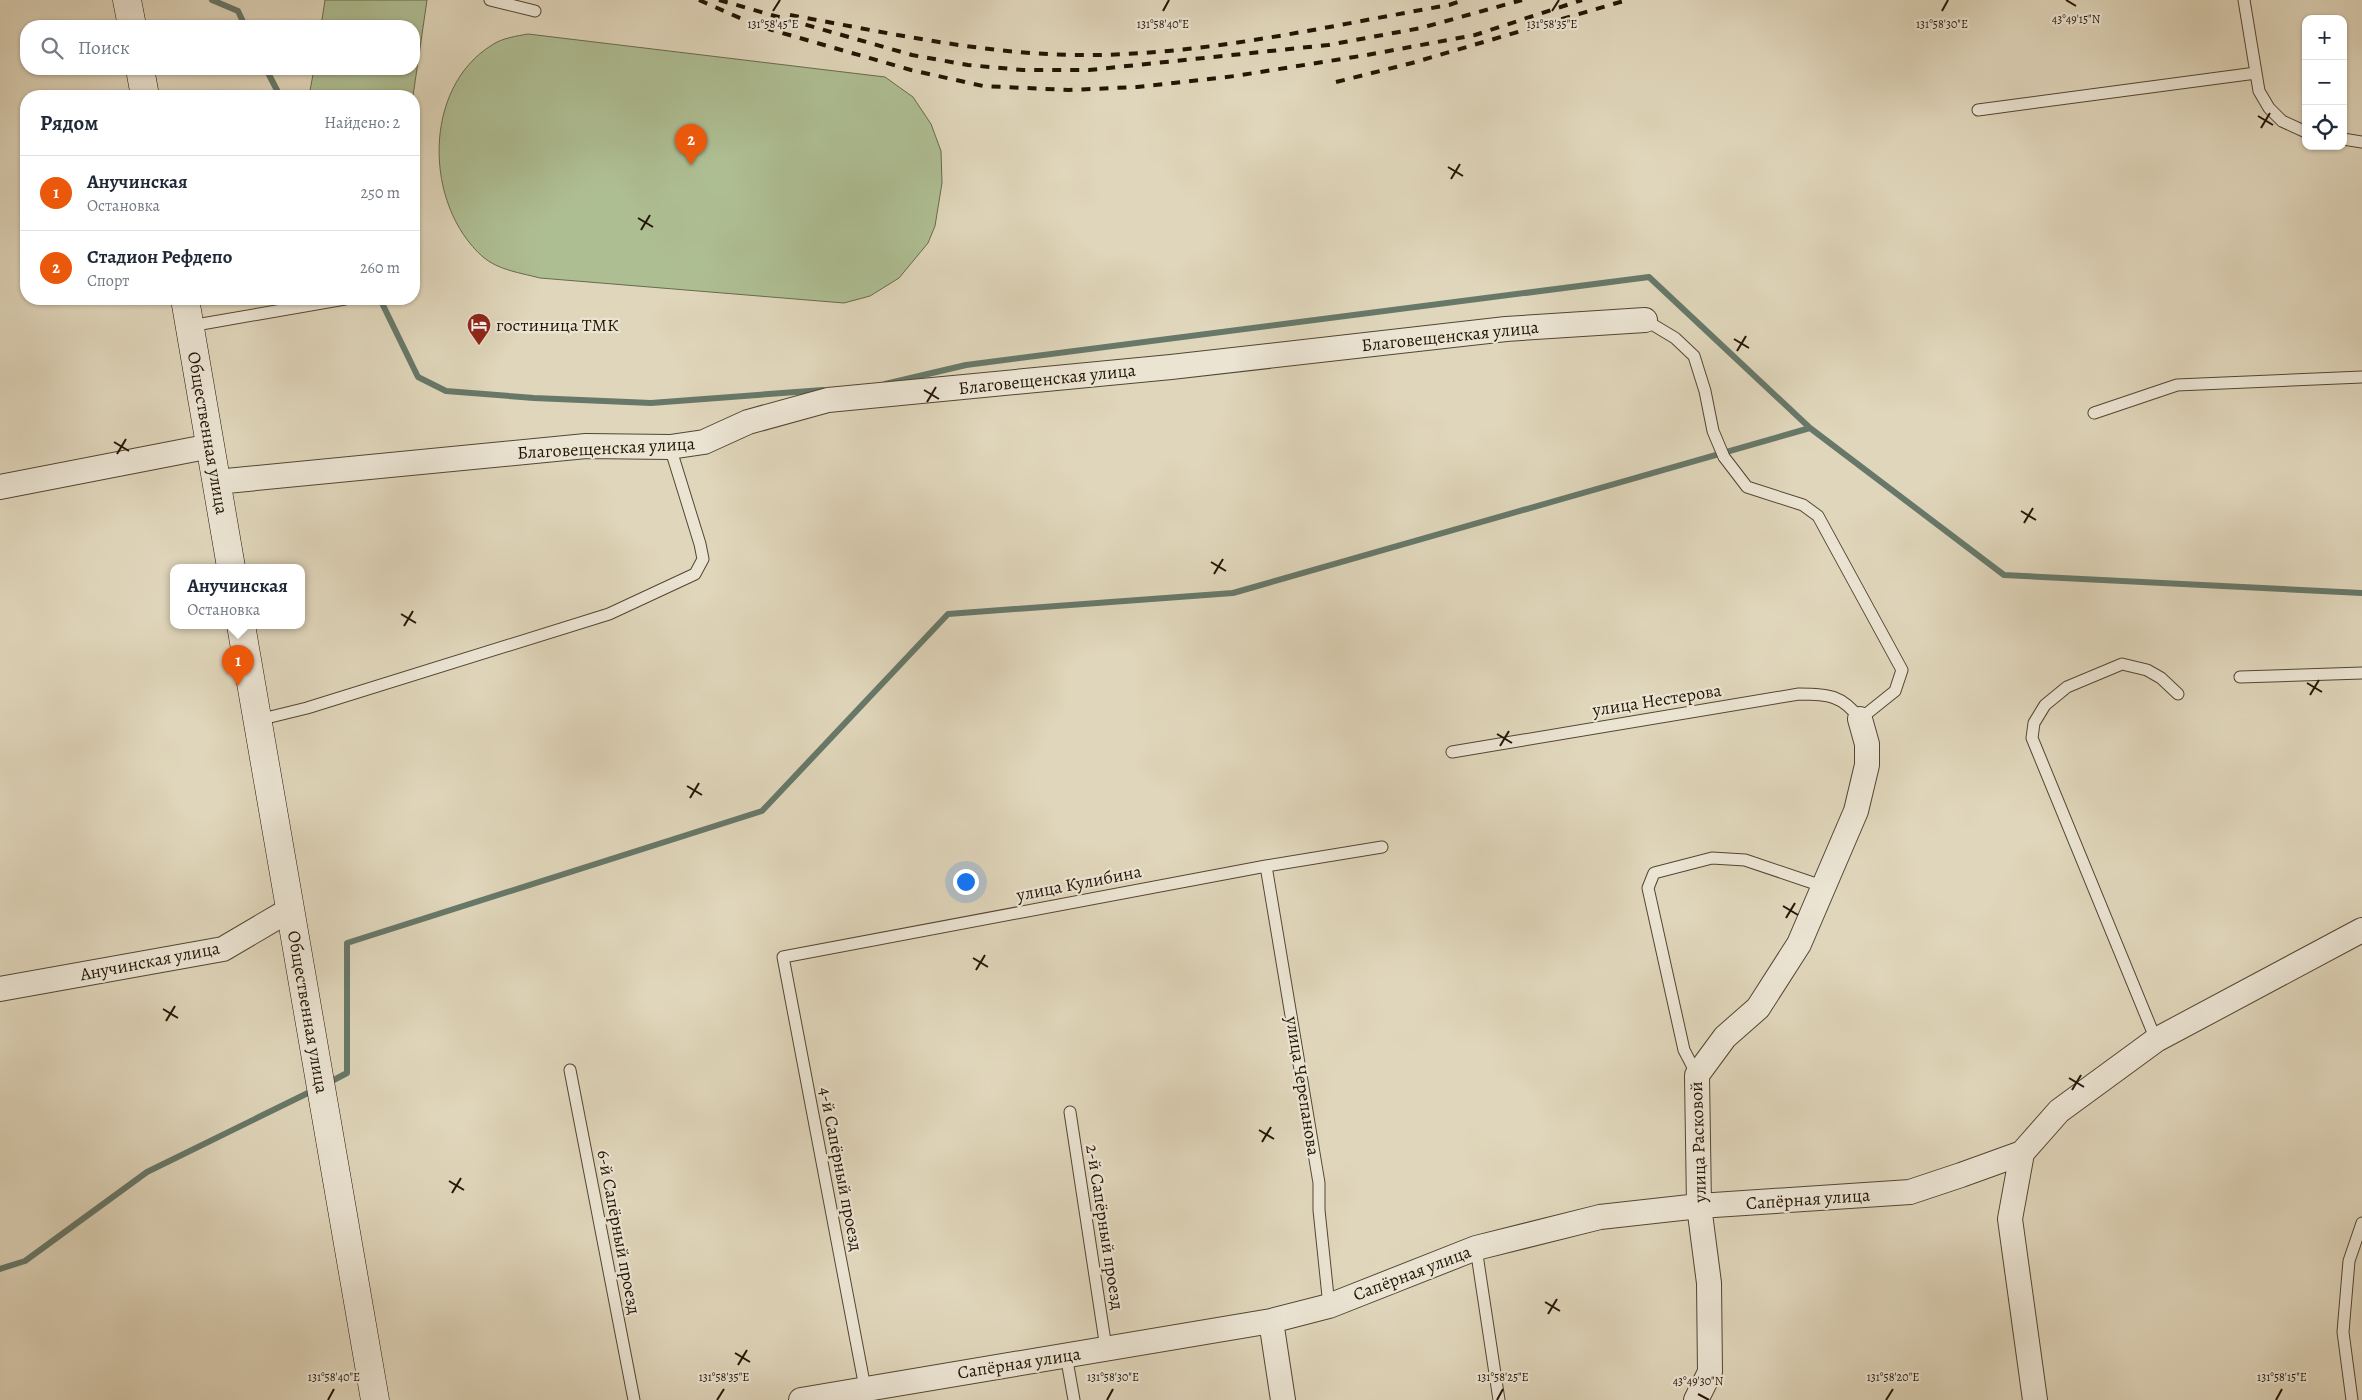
<!DOCTYPE html>
<html lang="ru">
<head>
<meta charset="utf-8">
<style>
	:root { --surface:#fff; --page:#f6f6f7; --text:#1f2937; --muted:#747a83; --line:#e0e1e3; --accent:#ea580c }
	body { margin:0; font-family:Alegreya,serif; background:var(--page); color:var(--text) }
	.controls { position:absolute; right:15px; top:15px; display:grid; overflow:hidden; border-radius:10px; box-shadow:0 1px 4px #0004 }
	.controls button { width:45px; height:45px; display:grid; place-items:center; padding:0; border:0; border-bottom:1px solid var(--line); background:var(--surface); color:var(--text); font:25px sans-serif }
	.you { position:absolute; left:965px; top:881px; width:18px; height:18px; margin:-12px; border:4px solid #fff; border-radius:50%; background:#1a73e8; box-shadow:0 0 0 8px #1a73e833 }
	.badge { display:grid; place-items:center; width:32px; height:32px; border-radius:50%; background:var(--accent); color:#fff; font-size:16px; font-weight:700 }
	.pin { position:absolute; translate:-50% -41px; filter:drop-shadow(0 1px 2px #0008) }
	.pin::after { content:''; position:absolute; top:26px; width:18px; height:15px; background:inherit; clip-path:polygon(0 0,100% 0,50% 100%) }
	.popup { position:absolute; left:170px; top:564px; width:135px; height:65px; box-sizing:border-box; display:grid; place-content:center; border-radius:10px; background:var(--surface); filter:drop-shadow(0 1px 4px #0005); font-size:16px; white-space:nowrap; color:var(--muted) }
	.popup b { font-size:19px; color:var(--text) }
	.popup::after { content:''; position:absolute; left:50%; top:100%; margin-left:-10px; border:10px solid transparent; border-top-color:var(--surface) }
	.list { margin:0; padding:0; list-style:none }
	h2 { display:flex; justify-content:space-between; align-items:center; height:65px; margin:0; padding:0 20px; font-size:21px }
	h2 small { font-size:16px; font-weight:400; color:var(--muted) }
	.list li { display:grid; grid-template-columns:32px 1fr auto; gap:15px; align-items:center; box-sizing:border-box; height:75px; padding:0 20px; border-top:1px solid var(--line) }
	.list b { display:block; font-size:19px; white-space:nowrap }
	.list p { margin:0; font-size:16px; white-space:nowrap; color:var(--muted) }
	.list em { font-size:16px; font-style:normal; color:var(--muted) }
	.icon { flex:none; width:28px; height:28px; fill:none; stroke:currentColor; stroke-width:2; stroke-linecap:round; stroke-linejoin:round }
	.map { position:relative; flex:none; width:2362px; height:1400px; overflow:hidden }
	.search { position:absolute; background:var(--surface); box-shadow:0 1px 4px #0004; left:20px; top:20px; width:400px; height:55px; display:flex; align-items:center; gap:12px; box-sizing:border-box; padding:0 18px; border-radius:20px; color:var(--muted); font-size:19px }
	.panel { position:absolute; background:var(--surface); box-shadow:0 1px 4px #0004; left:20px; top:90px; width:400px; height:215px; border-radius:20px }
	.map>svg:first-child { display:block }
</style>
</head>
<body>
<div class="map">
<svg width="2362" height="1400" viewBox="0 0 2362 1400">
	<rect width="100%" height="100%" fill="#e0d6bb"/>
	<filter id="stains"><feTurbulence type="fractalNoise" baseFrequency=".004" numOctaves="4"/><feColorMatrix values="0 0 0 0 .2 0 0 0 0 .09 0 0 0 0 .02 0 0 0 .5 -.17"/></filter>
	<radialGradient id="worn" r=".72"><stop offset=".6" stop-color="#630" stop-opacity="0"/><stop offset="1" stop-color="#630" stop-opacity=".3"/></radialGradient>
	<path fill="#aebe93" stroke="#686a4c" d="M325,0H427L413,96H309L314,69H414V26H321Z
		M528,34L885,77L913,97L931,124L941,151L942,183L935,226L928,243L899,278L870,296L844,303L540,278C521,273 498,270 483,257C424,205 422,88 492,45C502,38 517,36 528,34Z"/>
	<g fill="none" stroke-linecap="round" stroke-linejoin="round">
		<path stroke="#677869" stroke-width="6" d="M212,0L238,11L245,26
			M266,69L280,96
			M380,299L418,377L446,391L534,398L651,403L823,390
			M885,384L966,365L1649,277L1810,428
			M328,1083L347,1073V943L762,811L948,614L1233,593L1810,428L2004,575L2362,593
			M0,1269L25,1261L147,1172L314,1090"/>
		<defs>
			<path id="service" d="M490,0L535,11
				M2244,0L2259,91L2269,108L2282,121L2306,132
				M1978,110L2256,73
				M2343,139L2362,142
				M190,326L345,299
				M2094,413L2177,385L2362,377
				M2240,677L2362,673
				M258,720L307,708L609,614L695,574L703,559L700,544L670,447
				M1452,752L1799,694C1828,694 1842,695 1860,719L1895,691L1902,670L1818,516L1803,505L1747,487L1724,457L1713,431L1705,391L1694,356L1675,338L1645,320
				M1266,866L1319,1183V1210L1329,1306
				M2156,1040L2032,738L2034,723L2045,705L2067,687L2122,664L2147,670L2161,678L2178,694
				M570,1070L634,1400
				M1697,1075L1684,1050L1648,888L1654,873L1712,858L1745,860L1825,887
				M1070,1112L1106,1348
				M1476,1248L1499,1400
				M1066,1355L1074,1400
				M866,1393L783,957L1266,866L1382,847
				M2352,1400L2343,1332L2349,1261L2362,1223"/>
			<path id="minor" d="M216,482L586,446L670,447L704,442L748,422L828,400L1171,367L1506,329L1645,320
				M0,487L211,446
				M0,989L223,949L291,909
				M2022,1153L2010,1219L2035,1400
				M1271,1321L1283,1400
				M801,1400L1271,1321L1329,1306L1476,1248L1600,1217L1699,1206L1910,1192L1961,1175L2022,1153L2059,1111L2156,1040L2362,930
				M1696,1400L1710,1372L1709,1283L1699,1206L1697,1075L1725,1037L1758,1008L1799,944L1856,811L1867,765V744L1860,719"/>
			<path id="secondary" d="M127,0L132,26
				M140,69L145,96
				M185,299L231,567
				M241,625L375,1400"/>
		</defs>
		<use href="#service" stroke="#524632" stroke-width="13"/>
		<use href="#minor" stroke="#524632" stroke-width="26"/>
		<use href="#secondary" stroke="#231605" stroke-width="29"/>
		<use href="#service" stroke="#ebe4d3" stroke-width="11"/>
		<use href="#minor" stroke="#ebe4d3" stroke-width="24"/>
		<use href="#secondary" stroke="#ebe4d3" stroke-width="28"/>
		<path stroke="#231605" stroke-width="4" stroke-dasharray="9 9" stroke-linecap="butt" d="M699,0L758,26L911,70L983,86L1069,90L1137,87L1235,76L1367,55L1475,35L1582,0
			M719,0L912,55L968,65L1023,70H1089L1328,45L1421,28L1522,0
			M790,15C890,33 994,57 1097,55C1216,53 1333,25 1449,5L1464,0
			M1336,82L1412,63L1627,0"/>
	</g>
	<path fill="none" stroke="#231605" stroke-width="2" d="M2066,0L2076,6M773,11L780,0M1163,11L1169,0M1552,11L1559,0M1942,11L1948,0M2258,116L2273,125M2261,128L2270,113M1448,167L1463,176M1451,179L1460,164M638,218L653,227M641,230L650,215M1734,339L1749,348M1737,351L1746,336M924,390L939,399M927,402L936,387M114,442L129,451M117,454L126,439M2021,511L2036,520M2024,523L2033,508M1211,562L1226,571M1214,574L1223,559M401,614L416,623M404,626L413,611M2307,683L2322,692M2310,695L2319,680M1497,734L1512,743M1500,746L1509,731M687,786L702,795M690,798L699,783M1783,906L1798,915M1786,918L1795,903M973,958L988,967M976,970L985,955M163,1009L178,1018M166,1021L175,1006M2069,1078L2084,1087M2072,1090L2081,1075M1259,1130L1274,1139M1262,1142L1271,1127M449,1181L464,1190M452,1193L461,1178M1545,1302L1560,1311M1548,1314L1557,1299M735,1353L750,1362M738,1365L747,1350M1698,1394L1709,1400M328,1400L334,1389M717,1400L724,1389M1107,1400L1113,1389M1497,1400L1503,1389M1886,1400L1893,1389M2276,1400L2282,1389"/>
	<defs>
		<symbol id="hotel-pin" viewBox="-11 -11 22 30"><path d="M0 17L-7.5 6A9.5 9.5 0 1 1 7.5 6Z" fill="#8f2418" stroke="#ebe4d3"/><path d="M-6-4.5h1.5V1H6V5H4.5V3h-9V5H-6ZM-4 0a1.8 1.8 0 1 1 3.6 0ZM.5 0V-2.5h3Q6-2.5 6 0Z" fill="#fff"/></symbol>
	</defs>
	<g fill-rule="evenodd">
		<use href="#hotel-pin" x="465" y="311" width="28" height="38"/>
	</g>
	<g text-anchor="middle" dominant-baseline="central" stroke-width="4.5" stroke-linejoin="round" paint-order="stroke">
		<g font-size="18" fill="#231605" stroke="#ebe4d3" text-anchor="start">
			<text x="496" y="325">гостиница ТМК</text>
		</g>
		<g font-size="18" fill="#231605" stroke="#ebe4d3">
			<text transform="translate(1450 336) rotate(-6)">Благовещенская улица</text>
			<text transform="translate(1047 379) rotate(-6)">Благовещенская улица</text>
			<text transform="translate(208 433) rotate(80)">Общественная улица</text>
			<text transform="translate(606 448) rotate(-3)">Благовещенская улица</text>
			<text transform="translate(1657 700) rotate(-9)">улица Нестерова</text>
			<text transform="translate(1079 883) rotate(-11)">улица Кулибина</text>
			<text transform="translate(150 961) rotate(-11)">Анучинская улица</text>
			<text transform="translate(308 1012) rotate(80)">Общественная улица</text>
			<text transform="translate(1303 1086) rotate(81)">улица Черепанова</text>
			<text transform="translate(1698 1142) rotate(-92)">улица Расковой</text>
			<text transform="translate(841 1169) rotate(79)">4-й Сапёрный проезд</text>
			<text transform="translate(1808 1199) rotate(-4)">Сапёрная улица</text>
			<text transform="translate(1105 1227) rotate(81)">2-й Сапёрный проезд</text>
			<text transform="translate(619 1232) rotate(79)">6-й Сапёрный проезд</text>
			<text transform="translate(1412 1273) rotate(-21)">Сапёрная улица</text>
			<text transform="translate(1019 1363) rotate(-9)">Сапёрная улица</text>
		</g>
	</g>
	<g font-size="12" text-anchor="middle" fill="#231605" stroke="#ebe4d3" stroke-width="4.5" stroke-linejoin="round" paint-order="stroke">
		<text x="2076" y="23">43°49'15"N</text>
		<text x="773" y="28">131°58'45"E</text>
		<text x="1163" y="28">131°58'40"E</text>
		<text x="1552" y="28">131°58'35"E</text>
		<text x="1942" y="28">131°58'30"E</text>
		<text x="334" y="1381">131°58'40"E</text>
		<text x="724" y="1381">131°58'35"E</text>
		<text x="1113" y="1381">131°58'30"E</text>
		<text x="1503" y="1381">131°58'25"E</text>
		<text x="1893" y="1381">131°58'20"E</text>
		<text x="2282" y="1381">131°58'15"E</text>
		<text x="1698" y="1385">43°49'30"N</text>
	</g>
	<rect width="100%" height="100%" filter="url(#stains)"/>
	<rect width="100%" height="100%" fill="url(#worn)"/>
</svg>
<div class="controls">
<button>+</button>
<button>−</button>
<button><svg class="icon" aria-label="locate" viewBox="0 0 24 24"><circle cx="12" cy="12" r="6"/><path d="M12 2v4M12 18v4M2 12h4M18 12h4"/></svg></button>
</div>
<div class="you"></div>
<div class="pin badge" style="left:238px;top:686px">1</div>
<div class="popup"><b>Анучинская</b>Остановка</div>
<div class="pin badge" style="left:691px;top:165px">2</div>
<div class="search"><svg class="icon" aria-label="search" viewBox="0 0 24 24"><circle cx="10" cy="10" r="6"/><path d="M15 15l6 6"/></svg>Поиск</div>
<section class="panel">
<h2>Рядом<small>Найдено: 2</small></h2>
<ul class="list">
<li><span class="badge">1</span><div><b>Анучинская</b><p>Остановка</p></div><em>250 m</em></li>
<li><span class="badge">2</span><div><b>Стадион Рефдепо</b><p>Спорт</p></div><em>260 m</em></li>
</ul>
</section>
</div>
</body>
</html>
